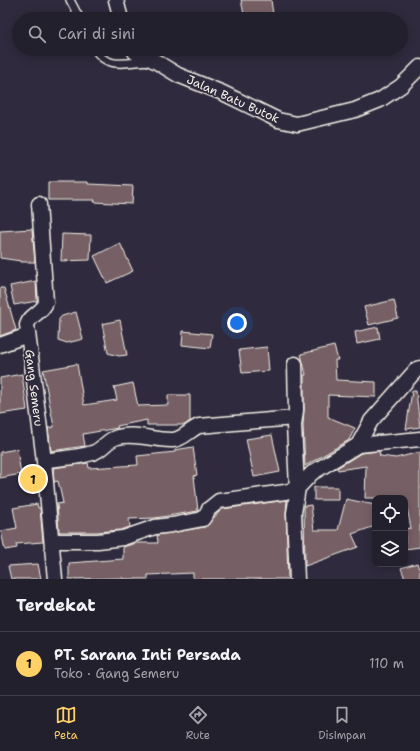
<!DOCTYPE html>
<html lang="id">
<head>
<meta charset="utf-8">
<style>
	:root { --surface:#23202e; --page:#2b2836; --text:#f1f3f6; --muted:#a3a3aa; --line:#403e4a; --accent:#ffd166 }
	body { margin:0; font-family:"Shantell Sans",sans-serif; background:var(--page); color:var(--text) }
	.controls { position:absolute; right:12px; bottom:12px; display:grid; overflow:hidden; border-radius:8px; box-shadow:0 2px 10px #0003 }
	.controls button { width:36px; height:36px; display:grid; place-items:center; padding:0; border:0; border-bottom:1px solid var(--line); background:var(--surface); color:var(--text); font:20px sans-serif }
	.you { position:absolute; left:237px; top:323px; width:14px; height:14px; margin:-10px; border:3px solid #fff; border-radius:50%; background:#1a73e8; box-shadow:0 0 0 6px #1a73e833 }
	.badge { display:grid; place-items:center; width:26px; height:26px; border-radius:50%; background:var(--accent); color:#111; font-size:13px; font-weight:700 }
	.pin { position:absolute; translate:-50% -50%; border:2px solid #fff; box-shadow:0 1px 4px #0006 }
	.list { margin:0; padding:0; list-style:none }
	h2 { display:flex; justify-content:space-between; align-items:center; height:52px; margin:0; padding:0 16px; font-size:17px }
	h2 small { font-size:13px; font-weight:400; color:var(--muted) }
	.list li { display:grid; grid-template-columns:26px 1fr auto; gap:12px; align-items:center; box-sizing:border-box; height:64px; padding:0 16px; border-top:1px solid var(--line) }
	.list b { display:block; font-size:15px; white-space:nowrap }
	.list p { margin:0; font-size:13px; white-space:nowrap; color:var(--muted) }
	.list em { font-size:13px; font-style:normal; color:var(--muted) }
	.icon { flex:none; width:22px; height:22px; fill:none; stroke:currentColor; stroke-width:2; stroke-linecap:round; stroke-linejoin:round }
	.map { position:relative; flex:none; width:420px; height:579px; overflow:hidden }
	.search { position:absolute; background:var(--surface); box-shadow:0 2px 10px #0003; left:12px; right:12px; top:12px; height:44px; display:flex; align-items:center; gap:10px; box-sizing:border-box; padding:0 14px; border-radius:22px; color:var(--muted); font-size:15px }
	.sheet { height:116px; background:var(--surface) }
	nav { display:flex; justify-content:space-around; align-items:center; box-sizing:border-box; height:56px; border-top:1px solid var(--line); background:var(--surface); font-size:11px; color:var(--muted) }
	nav a { display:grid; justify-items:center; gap:2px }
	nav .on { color:var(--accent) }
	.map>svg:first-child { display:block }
</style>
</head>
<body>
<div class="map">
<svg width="420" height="579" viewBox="0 0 420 579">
	<rect width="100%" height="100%" fill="#2f2a3d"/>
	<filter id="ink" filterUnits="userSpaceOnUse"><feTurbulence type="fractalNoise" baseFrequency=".025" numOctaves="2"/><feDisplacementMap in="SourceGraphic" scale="8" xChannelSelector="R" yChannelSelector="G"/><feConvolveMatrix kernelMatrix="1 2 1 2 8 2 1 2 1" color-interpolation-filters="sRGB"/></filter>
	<g filter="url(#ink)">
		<path fill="#766065" stroke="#f4f1e8" d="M241,0H271L273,14L245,19Z
			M48,182H88V184L133,186L132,204L94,202L95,200H48Z
			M32,229L35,262H21V261L0,258V231Z
			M62,234L91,235L90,260L61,261Z
			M120,243L133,271L107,283L94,256Z
			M36,281L37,301L14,305L10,286Z
			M0,288H4L16,330L0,336Z
			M394,300L398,318L369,325L364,307Z
			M76,312L83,339L67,343L58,340L59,319L62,316Z
			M120,320L127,355L119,356L108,353L102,324Z
			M378,327L380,339L357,344L355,332Z
			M183,331L212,334L210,348L182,345Z
			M334,346L338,360H335L336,380L376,382V397L328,395V417L355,428L349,440L305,466L303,425L304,410V375H306L301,354Z
			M267,347L269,371L242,373L239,350Z
			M77,364L84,405L117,400L114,387L133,383L138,406L168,405V395H190V421L185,425H147V420L117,426L118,428L83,434L85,446L51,451L48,428L54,427L43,370Z
			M22,374L27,410L0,414V378Z
			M412,391H416L420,427L406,429Z
			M272,435L280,472L254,477L246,439Z
			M193,447L197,475L194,476L198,511L155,518L129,519L130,527L121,530L97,532H59L57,504L63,503L58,481L54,482L53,468L88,463L89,468L138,465L137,456L175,452V450Z
			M17,449L21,474L0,478V452Z
			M379,451L380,456L396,458L420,452V547L405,549V529L411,528L405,498H365L366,466L338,470L337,468L361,453Z
			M36,472L38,484L25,486L23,474Z
			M314,487H338V500H314Z
			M346,499L375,505V526L352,534L358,547L305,566L304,506L311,505L314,530H338Z
			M287,500L286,513L288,579H193V573L148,575V579H123V578L69,579V563L123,559V547L136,543H158L157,535L205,527L222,509Z
			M37,504L38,508H40L43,542L16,544L17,548L5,550L1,531L17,528L13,508Z
			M417,563L420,572V579H405L401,568Z
			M38,564L41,579H11L8,566Z"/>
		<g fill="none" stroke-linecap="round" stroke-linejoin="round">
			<defs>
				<path id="service" d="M70,0L80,19
					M95,49C106,70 128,62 149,61"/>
				<path id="minor" d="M116,0L121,19
					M134,49L135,52L155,61L178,75L223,93L278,120L297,124L355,110L380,100L401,86L420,67
					M39,204L46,302C43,313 30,314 27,325L44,461L55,579
					M0,345L28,335
					M295,364L296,410L294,425L297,488
					M358,445L371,421L417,369L420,368
					M44,461C59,458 77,458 92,453C103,450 107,439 118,437C135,432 154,441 173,440C184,439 189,430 199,426L295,418
					M52,541H98L123,538L155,527L172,525L203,519L209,509L219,501L285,492L298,488L312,473L358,445L420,439
					M297,579L294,513L298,488"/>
			</defs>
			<use href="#service" stroke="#f4f1e8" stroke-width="10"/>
			<use href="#minor" stroke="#f4f1e8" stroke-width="17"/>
			<use href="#service" stroke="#2f2a3d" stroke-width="7"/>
			<use href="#minor" stroke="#2f2a3d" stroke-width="14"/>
		</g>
	</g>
	<g text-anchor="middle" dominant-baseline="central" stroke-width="3.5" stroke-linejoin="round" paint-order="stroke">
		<g font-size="12" fill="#f4f1e8" stroke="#2f2a3d">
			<text transform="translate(233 99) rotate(24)">Jalan Batu Butok</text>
			<text transform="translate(34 388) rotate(83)">Gang Semeru</text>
		</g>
	</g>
</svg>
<div class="controls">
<button><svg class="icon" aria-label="locate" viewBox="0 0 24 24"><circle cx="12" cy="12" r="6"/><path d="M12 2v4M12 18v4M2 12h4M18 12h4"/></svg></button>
<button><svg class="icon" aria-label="layers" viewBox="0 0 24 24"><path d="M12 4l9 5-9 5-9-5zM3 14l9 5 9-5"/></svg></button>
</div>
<div class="you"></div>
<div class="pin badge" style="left:33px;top:479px">1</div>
<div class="search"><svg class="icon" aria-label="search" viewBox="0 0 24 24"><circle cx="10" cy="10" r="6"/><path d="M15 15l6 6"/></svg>Cari di sini</div>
</div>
<section class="sheet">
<h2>Terdekat<small></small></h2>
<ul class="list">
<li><span class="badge">1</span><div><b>PT. Sarana Inti Persada</b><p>Toko · Gang Semeru</p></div><em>110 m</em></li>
</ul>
</section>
<nav>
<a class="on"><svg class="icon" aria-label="map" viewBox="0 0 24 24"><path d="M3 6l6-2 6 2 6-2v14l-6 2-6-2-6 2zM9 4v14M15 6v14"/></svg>Peta</a>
<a><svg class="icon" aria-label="directions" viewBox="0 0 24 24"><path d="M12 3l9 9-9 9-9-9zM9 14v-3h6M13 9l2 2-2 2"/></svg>Rute</a>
<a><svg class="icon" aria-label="saved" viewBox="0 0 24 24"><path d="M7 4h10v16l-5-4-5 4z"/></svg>Disimpan</a>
</nav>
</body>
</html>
